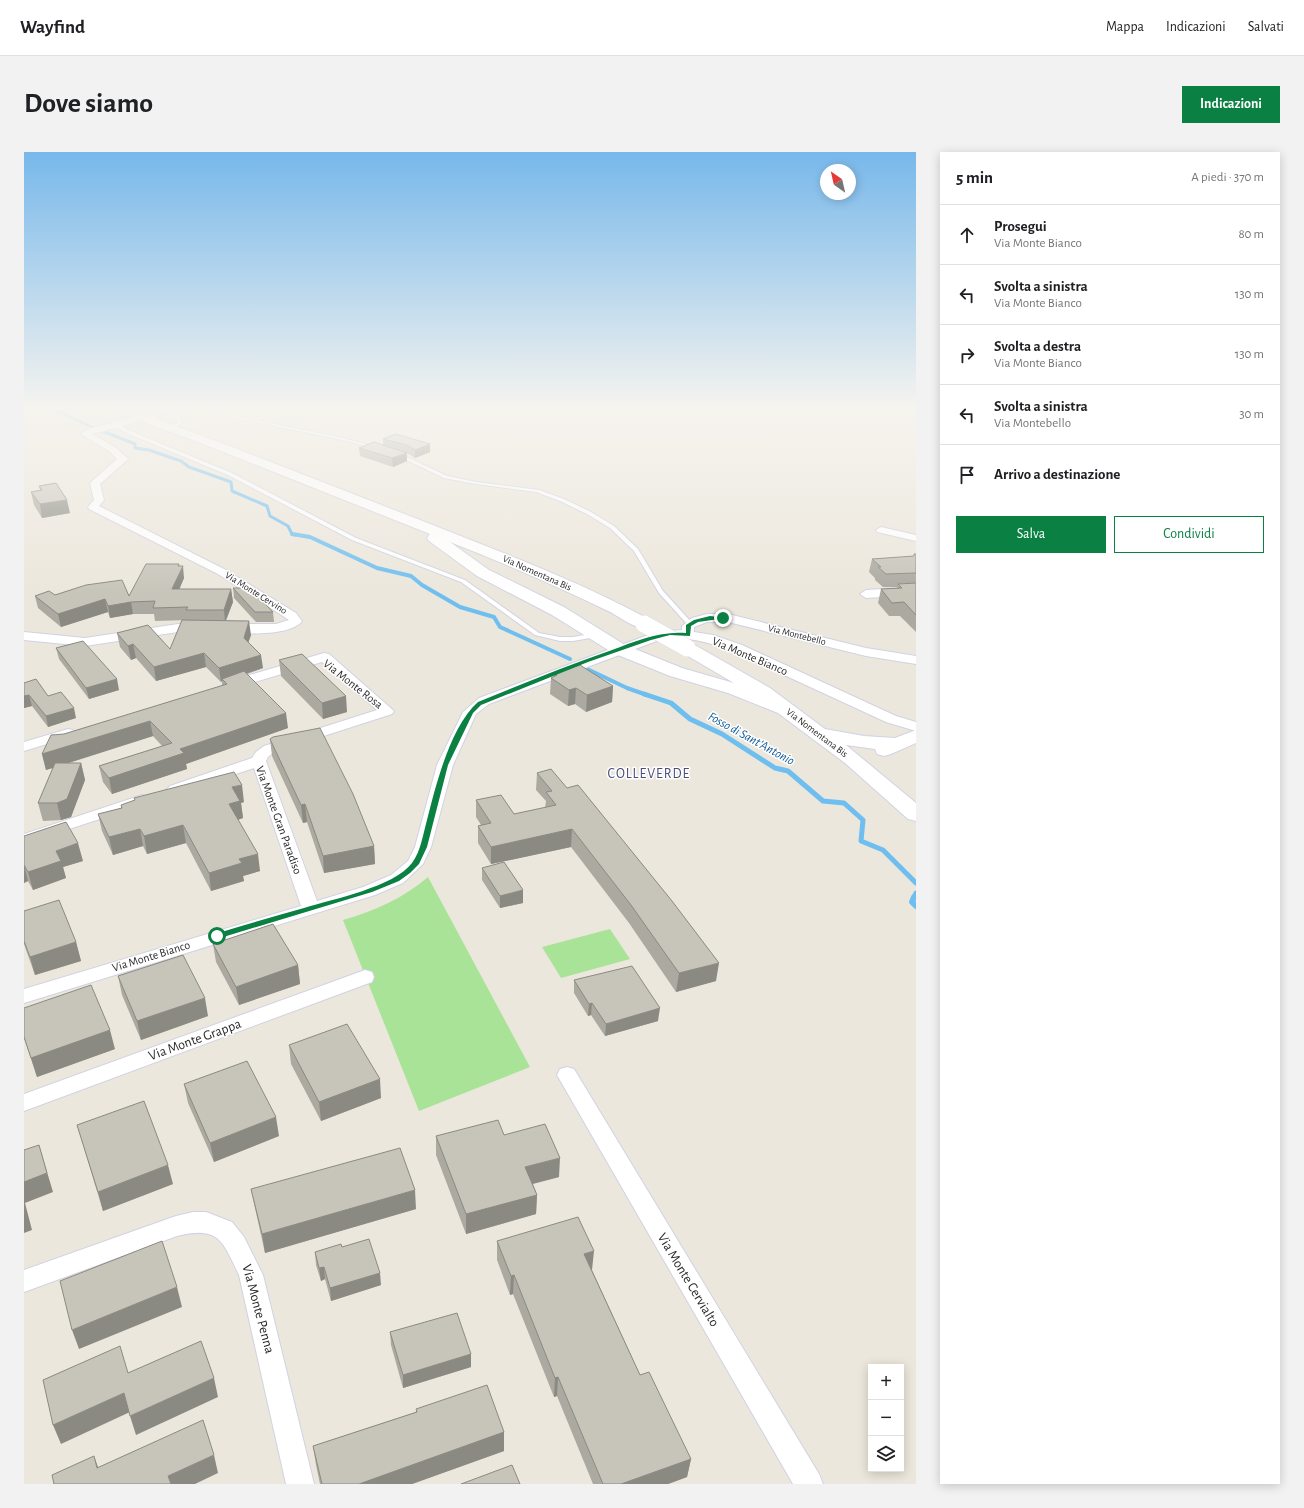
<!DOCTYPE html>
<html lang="it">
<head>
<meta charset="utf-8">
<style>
	:root { --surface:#fff; --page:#f2f2f2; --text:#202124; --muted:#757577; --line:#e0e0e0; --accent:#0b8043 }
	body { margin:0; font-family:"Alegreya Sans",sans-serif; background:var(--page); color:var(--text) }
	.controls { position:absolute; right:12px; bottom:12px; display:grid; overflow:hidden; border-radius:0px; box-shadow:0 2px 10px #0003 }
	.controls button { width:36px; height:36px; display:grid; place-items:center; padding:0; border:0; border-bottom:1px solid var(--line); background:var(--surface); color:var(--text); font:20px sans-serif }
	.compass { position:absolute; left:796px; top:12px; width:36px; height:36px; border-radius:50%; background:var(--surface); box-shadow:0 2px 10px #0003; rotate:326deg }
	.stop { position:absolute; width:12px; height:12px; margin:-9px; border:3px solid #0b8043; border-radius:50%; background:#fff }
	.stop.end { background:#0b8043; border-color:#fff; box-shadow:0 1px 4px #0008 }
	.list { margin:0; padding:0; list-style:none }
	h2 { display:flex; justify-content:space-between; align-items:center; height:52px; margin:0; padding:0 16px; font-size:17px }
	h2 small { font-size:13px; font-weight:400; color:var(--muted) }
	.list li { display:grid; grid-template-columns:26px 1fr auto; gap:12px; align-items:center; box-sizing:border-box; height:60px; padding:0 16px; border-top:1px solid var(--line) }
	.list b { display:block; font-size:15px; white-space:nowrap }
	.list p { margin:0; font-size:13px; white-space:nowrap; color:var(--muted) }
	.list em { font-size:13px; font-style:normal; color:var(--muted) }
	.actions { display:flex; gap:8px; padding:12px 16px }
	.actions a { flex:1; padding:9px 0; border:1px solid var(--accent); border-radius:0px; text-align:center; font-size:14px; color:var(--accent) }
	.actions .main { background:var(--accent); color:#fff }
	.icon { flex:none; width:22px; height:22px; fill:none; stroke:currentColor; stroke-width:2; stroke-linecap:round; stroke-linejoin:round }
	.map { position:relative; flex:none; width:892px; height:1332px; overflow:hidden; border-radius:0px }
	header { display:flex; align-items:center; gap:24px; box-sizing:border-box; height:56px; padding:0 20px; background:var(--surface); border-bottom:1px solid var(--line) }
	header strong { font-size:19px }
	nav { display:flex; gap:22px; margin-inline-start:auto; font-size:14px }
	.intro { display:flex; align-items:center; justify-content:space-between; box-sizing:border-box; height:96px; padding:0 24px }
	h1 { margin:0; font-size:28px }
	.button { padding:10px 18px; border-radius:0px; background:var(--accent); color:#fff; font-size:14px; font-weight:700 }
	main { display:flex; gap:24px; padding:0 24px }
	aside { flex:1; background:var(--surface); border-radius:0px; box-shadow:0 2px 10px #0003 }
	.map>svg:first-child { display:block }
</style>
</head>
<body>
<header>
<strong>Wayfind</strong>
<nav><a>Mappa</a><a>Indicazioni</a><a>Salvati</a></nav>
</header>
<div class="intro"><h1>Dove siamo</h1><a class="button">Indicazioni</a></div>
<main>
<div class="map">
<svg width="892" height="1332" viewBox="0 0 892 1332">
	<rect width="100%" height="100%" fill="#ece7dc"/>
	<path fill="#a9e398" d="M404,725L506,915L395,959L319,768C350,759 380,746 404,725Z
		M586,777L606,807L537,826L518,795Z"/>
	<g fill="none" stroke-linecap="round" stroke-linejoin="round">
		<path stroke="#6ebeef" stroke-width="3" d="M21,256L40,262L70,276
			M76,278L111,292V296L125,298L157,309L165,315L207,330L208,339L243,354L246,364L264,374L268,382L271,383"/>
		<path stroke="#6ebeef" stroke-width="4" d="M268,382L286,385L353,416L387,424L398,433L436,455L470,465L476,475L546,507
			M559,515L603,536L623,543"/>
		<path stroke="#6ebeef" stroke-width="5" d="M620,542L647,551L666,567L698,582L751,616L764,619L799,649L820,651L839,668L837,689L859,698L892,731
			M890,746L892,741"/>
		<path stroke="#6ebeef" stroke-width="6" d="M890,745L888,750L892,754"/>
		<defs>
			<path id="service" d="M163,256H171L319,286L355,296L353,297L319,288L166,257L155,265L158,271L152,275H148V273L154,270L151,264Z
				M93,271L104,278L208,321L332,386L441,428L515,481L536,485H549L572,481L575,483L572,485L549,489H536L511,483L437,430L328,388L204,323L100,280L91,273V272Z
				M374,301L423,324L452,330L515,338L540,347L567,360L590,374L614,397L639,439L669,472L668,473H664L635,441L610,399L586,376L563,362L536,349L512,340L452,332L420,326L372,303V302Z"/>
			<path id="minor" d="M145,256H157L126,267L122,264Z
				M111,265L114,266V270L68,282L91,295L104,307L76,332L80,348L75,354L202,418L272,461L278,469C268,484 216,483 200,479L198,476L200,473L204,472H252L265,468L194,422L65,357L64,355L70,348L66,331L93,307L85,299L57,282L64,277Z
				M857,375L892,383V389L853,380L852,378Z
				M892,435V443L842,446L836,442L842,438Z
				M683,462H704L842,496L892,504V512L842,504L704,470H683L670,475V480L689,483L718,493L872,564L892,570V579L862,570L708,499C684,490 663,484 638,487L465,552L452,562L429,613L407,695L399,712L379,731L351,743L0,851V837L277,754L230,616L151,642L146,640L143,637L146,634L228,606L232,600L240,594L353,558L298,510L207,537L202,536L200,533L202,530L300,501L305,502L370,559L368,562L250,600L244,605L242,609L293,749L339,735L367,723L384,709L391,695L413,613L439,560L455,546L632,480L658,478V474L668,466Z
				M154,472H175L181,476L175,480H154L61,494L0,488V480L61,486Z
				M44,577L49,578L51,581L49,584L0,599V590Z
				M118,643L124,645L126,648L124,651L0,692V682Z
				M341,818L348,820L350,825L348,830L0,959V942Z
				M543,915L550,917L795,1322L799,1332H769L533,923L536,917Z
				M169,1060H182L208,1070L220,1085L239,1123L290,1332H262L215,1123C198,1088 195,1074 153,1084L0,1140V1118L152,1064Z"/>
			<path id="secondary" d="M86,256H102C201,291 298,330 396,368C474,399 553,428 626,468L629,472L626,476C611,479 596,464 582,458C531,433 479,411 426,390L465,418L540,455L601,493L658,516L710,531L657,500L654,496L657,492L663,491L669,492L746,536L801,577L840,584L871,586L892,578V591L867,602L860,604L853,602L851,597L822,593L892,651V669L884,667L821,611L754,561L704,541L646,524L589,501L528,463L453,424L405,389L403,386L406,382L192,297L88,258Z"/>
		</defs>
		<use href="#service" stroke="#d1d2e3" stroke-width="2"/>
		<use href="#minor" stroke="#d1d2e3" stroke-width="2"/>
		<use href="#secondary" stroke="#d1d2e3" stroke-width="2"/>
		<use href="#service" fill="#fff" fill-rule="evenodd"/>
		<use href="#minor" fill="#fff" fill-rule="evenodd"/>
		<use href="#secondary" fill="#fff" fill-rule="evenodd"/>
		<defs>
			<path id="secondary-bridge" d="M620,472L663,496"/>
		</defs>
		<use href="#secondary-bridge" stroke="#d1d2e3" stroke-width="18" stroke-linecap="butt"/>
		<use href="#secondary-bridge" stroke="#fff" stroke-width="17"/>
	</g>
	<path fill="#aba9a0" d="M359,287L406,292V300L391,306L383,301V309L369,315L336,304L335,296L359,293Z
		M15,334L46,361L18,366L10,353L7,340L16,338Z
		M890,402H892V480L876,464H865L854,451L857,437L873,436V435H859L851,428V426L845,420L848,407L890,404Z
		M155,414L160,426L155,437H207L209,450L202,469L227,483L224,491L239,516L223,522L264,576L162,612L163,617L88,642L79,630L75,614L138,594L129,584L45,611H57L61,628L47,665L37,668L19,669L14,651L29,616L22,618L18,602L40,582L198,534V529L197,530L182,515L132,529L112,506L107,508L96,495L93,481L146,497L164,468L131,469L130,462H109L86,466L84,460L37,475L14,456L11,444L31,443L105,444Z
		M209,436L249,460L250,470H232L210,446Z
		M32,496L95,538L65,547L35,507Z
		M255,508L323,560L299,567L257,524Z
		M530,522L589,534L588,550L562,560L551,552L544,554L526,542L527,526L530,524Z
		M0,531L24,544L52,566L24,575L8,554L0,556Z
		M246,587L350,694L351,712L300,721L283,670L279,671L248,604Z
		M513,621L692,829L652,840L605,771L547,695L467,712L454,691V674L457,673L452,665V648L490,662L521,656L522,649L512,638Z
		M220,650L217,651L219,666L214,668L236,719L219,724L220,729L187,739L162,691L123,702L119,694L89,703L78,679L74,662L97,656V653Z
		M0,684L59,709L39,715L42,726L9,738L4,729L0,731Z
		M458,716L499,751L476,756L458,728Z
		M0,759L52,790L57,809L11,823L0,792Z
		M189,792L274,813L276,832L215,853L192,810Z
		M94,824L184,864L117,888L98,843Z
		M550,828L634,869L581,884L567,863L564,864L550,841Z
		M0,856L91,897L13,925L0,886Z
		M265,893L357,946L297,969L267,912Z
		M160,932L255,984L190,1010L164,951Z
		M53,973L149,1032L79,1059Z
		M480,983L535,1025L509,1032L513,1043L512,1062L442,1082L412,1003V984Z
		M227,1037L392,1057L241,1101L231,1056Z
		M473,1089L568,1118L616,1223L667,1307L663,1325L644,1332H569L533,1244L530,1245L489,1142L486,1143L473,1108Z
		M318,1095L357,1133L307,1149L301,1127L297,1129L292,1113L291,1100Z
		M366,1180L447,1215L379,1236L367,1193Z
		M392,1257L480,1280V1299L388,1332H296L292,1313L289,1294L392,1260Z"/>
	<path fill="#8b8a82" d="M406,292V300L391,306V298Z
		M383,301V309L369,315L368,306Z
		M43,348L46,361L18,366L16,352Z
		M155,412L156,419L159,414L160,426L150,450L148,437L154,414Z
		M207,437L209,450L201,470L200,458Z
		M81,447L84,460L37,475L34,462Z
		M107,450L109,462L86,466L84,454Z
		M225,469L227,483L221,500L220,486Z
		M109,492L112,506L107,508L104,494Z
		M180,501L182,515L132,529L130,515Z
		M237,503L239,516L199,529L198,527V529L197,530L195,516Z
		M93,527L95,538L65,547L62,536Z
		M589,534L588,550L562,560L563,543Z
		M552,536L551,552L544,554L545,538Z
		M5,543L8,554L0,556V544Z
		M322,544L323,560L299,567L298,551Z
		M50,556L52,566L24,575L22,564Z
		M262,561L264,576L162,612L163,617L88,642L85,626L156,597Z
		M126,569L129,584L22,618L18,602Z
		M57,611L61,628L47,665L37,668L33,651Z
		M218,633L220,650L217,651L219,666L207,670L205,652L208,635Z
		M281,652L283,670L279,671L277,653Z
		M159,673L162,691L123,702L120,684Z
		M116,677L119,694L89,703L85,685Z
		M548,677L547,695L467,712V695Z
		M54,691L59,709L39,715L42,726L9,738L4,720L32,699Z
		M350,694L351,712L300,721L299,704Z
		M234,702L236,719L219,724L220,729L187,739L185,721L215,707Z
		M0,713L4,729L0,731Z
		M499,738V751L476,756V744Z
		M52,790L57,809L11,823L6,805Z
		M695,811L692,829L652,840L655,821Z
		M274,813L276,832L215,853L212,835Z
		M181,846L184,864L117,888L113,869Z
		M568,851L567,863L564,864L565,852Z
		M636,856L634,869L581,884L582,872Z
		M86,878L91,897L13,925L7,906Z
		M356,927L357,946L297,969L295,950Z
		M252,965L255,984L190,1010L186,991Z
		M15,993L29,1040L1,1051L8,1078L0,1081V1030Z
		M536,1006L535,1025L500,1034L501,1015Z
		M144,1013L149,1032L79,1059L74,1040Z
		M391,1038L392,1057L241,1101L238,1082Z
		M513,1043L512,1062L442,1082V1062Z
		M570,1099L568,1118L558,1121L560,1102Z
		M300,1115L301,1127L297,1129L295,1116Z
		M356,1121L357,1133L307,1149L306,1136Z
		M490,1123L489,1142L486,1143L487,1124Z
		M153,1135L158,1155L55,1197L48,1178Z
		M447,1202V1215L379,1236V1223Z
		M534,1225L533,1244L530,1245L531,1226Z
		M190,1226L194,1245L112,1283L106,1264Z
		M100,1241L106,1260L37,1292L29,1273Z
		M480,1280V1299L388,1332H335Z
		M190,1303L194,1321L171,1332H147L144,1324Z
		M70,1304L77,1323L73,1316Z
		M667,1307L663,1325L644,1332H597Z"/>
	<path fill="#c7c5ba" stroke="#8b8a82" d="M372,282L406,292L391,298L383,293L359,287Z
		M350,290L383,301L368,306L335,296Z
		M32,331L43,348L16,352L7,340L18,338L15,334Z
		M890,402H892V421L862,422L854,415H857L848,407L890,404Z
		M122,412H155L154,414H159L148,437H207L200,458H162L164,455L129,456L131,449L107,450L84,454L81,447L34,462L11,444L25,439L31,443L62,433L98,428L105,444Z
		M892,431V463L880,450L868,451L857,437L878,436L874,432Z
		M209,436H226L249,460H231Z
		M158,468L225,469L220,486L237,503L195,516L180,501L130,515L109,492L104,494L93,481L124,473L146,497Z
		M59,489L93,527L62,536L32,496Z
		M278,502L322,544L298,551L255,508Z
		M556,513L589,534L563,543L552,536L545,538L527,526L533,523L530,522Z
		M220,519L262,561L156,597L160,601L85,626L75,614L148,591L126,569L18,602L27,583L40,582L203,532L198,527Z
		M12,527L24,544L37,540L50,556L22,564L5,543L0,544V531Z
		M296,576L329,642L350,694L299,704L281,652L277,653L246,587L249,585Z
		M31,611H57L43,647L33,651H14Z
		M527,617L543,636L554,633L648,749L695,811L655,821L607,753L548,677L467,695L454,674L467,671L452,648L477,643L490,662L532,653L522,640L528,639L513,621Z
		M210,620L218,633L208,635L216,649L205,652L234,702L215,707L218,711L185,721L159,673L120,684L116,677L85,685L74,662L98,656L97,653L111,648L110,646Z
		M42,670L54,691L32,699L37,709L4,720L0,713V684Z
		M480,710L499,738L476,744L458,716Z
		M35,748L52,790L6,805L0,789V759Z
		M249,772L274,813L212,835L189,792Z
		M159,803L181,846L113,869L94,824Z
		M608,814L636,856L582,872L568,851L565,852L550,828Z
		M67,833L86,878L7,906L0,885V856Z
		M323,872L356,927L295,950L265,893Z
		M223,909L252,965L186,991L160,932Z
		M120,949L144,1013L74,1040L53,973Z
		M474,968L480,983L521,972L536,1006L501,1015L513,1043L442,1062L412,984Z
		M15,993L23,1021L0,1030V998Z
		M376,996L391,1038L238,1082L227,1037Z
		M554,1065L570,1099L560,1102L616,1223L625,1220L667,1307L597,1332H579L534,1225L531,1226L490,1123L487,1124L473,1089Z
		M345,1087L356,1121L306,1136L300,1115L295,1116L291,1100L317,1092L318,1095Z
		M138,1089L153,1135L48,1178L36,1129Z
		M433,1161L447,1202L379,1223L366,1180Z
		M177,1189L190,1226L106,1264L100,1241L29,1273L19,1228L96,1194L104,1221Z
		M463,1233L480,1280L335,1332H298L289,1294L393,1260L392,1257Z
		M179,1268L190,1303L144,1324L147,1332H30L28,1323L70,1304L73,1316Z
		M488,1313L496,1332H437Z"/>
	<linearGradient id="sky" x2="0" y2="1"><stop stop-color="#77b8eb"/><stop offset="0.58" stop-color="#f6f4ef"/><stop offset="1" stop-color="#f6f4ef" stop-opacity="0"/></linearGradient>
	<rect width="892" height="442" fill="url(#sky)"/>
	<path fill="#0b8043" d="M686,464L702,466L674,470L667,474L666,484L646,483L627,488L564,510L457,553L449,561L424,613L403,695L395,712L386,721L375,729L348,740L196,786H191V782C221,773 251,764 280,756C309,747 370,735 388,711C397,699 399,682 403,668C412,633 426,575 454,550C498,532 542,514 588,498C612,489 636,479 662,481V473L670,468Z"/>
	<g text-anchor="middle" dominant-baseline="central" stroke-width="3" stroke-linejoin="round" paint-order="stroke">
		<g font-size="10" fill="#2a2a2a" stroke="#fff">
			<text transform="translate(513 421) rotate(24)">Via Nomentana Bis</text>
			<text transform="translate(232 441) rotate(32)">Via Monte Cervino</text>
			<text transform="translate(773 483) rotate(14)">Via Montebello</text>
			<text transform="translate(793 581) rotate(37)">Via Nomentana Bis</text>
		</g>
		<g font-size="12" fill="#2a2a2a" stroke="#fff">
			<text transform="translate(726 504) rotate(23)">Via Monte Bianco</text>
			<text transform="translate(329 532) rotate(38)">Via Monte Rosa</text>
			<text transform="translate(255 668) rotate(70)">Via Monte Gran Paradiso</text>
			<text transform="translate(127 804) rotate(-17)">Via Monte Bianco</text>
		</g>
		<g font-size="13" font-style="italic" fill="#0d5a9b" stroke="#fff">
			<text transform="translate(727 587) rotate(29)">Fosso di Sant'Antonio</text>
		</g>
		<g font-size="14" letter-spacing="1" fill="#4a4d7b" stroke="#fff">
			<text x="625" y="622">COLLEVERDE</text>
		</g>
		<g font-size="14" fill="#2a2a2a" stroke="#fff">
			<text transform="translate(171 888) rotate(-20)">Via Monte Grappa</text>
			<text transform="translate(664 1128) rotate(59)">Via Monte Cervialto</text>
			<text transform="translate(234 1157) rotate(75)">Via Monte Penna</text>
		</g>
	</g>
</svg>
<div class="controls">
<button>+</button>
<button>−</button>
<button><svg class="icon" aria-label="layers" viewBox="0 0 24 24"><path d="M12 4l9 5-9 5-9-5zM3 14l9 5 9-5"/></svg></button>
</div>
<svg class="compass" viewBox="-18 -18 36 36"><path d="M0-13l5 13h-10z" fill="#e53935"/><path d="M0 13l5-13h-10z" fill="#757577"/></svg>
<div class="stop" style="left:193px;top:784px"></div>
<div class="stop end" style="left:699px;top:466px"></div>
</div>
<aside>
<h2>5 min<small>A piedi · 370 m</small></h2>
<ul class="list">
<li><svg class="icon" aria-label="ahead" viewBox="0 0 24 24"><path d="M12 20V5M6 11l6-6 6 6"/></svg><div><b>Prosegui</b><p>Via Monte Bianco</p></div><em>80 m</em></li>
<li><svg class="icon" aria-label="left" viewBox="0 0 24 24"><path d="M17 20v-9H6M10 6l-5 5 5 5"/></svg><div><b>Svolta a sinistra</b><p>Via Monte Bianco</p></div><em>130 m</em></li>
<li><svg class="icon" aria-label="right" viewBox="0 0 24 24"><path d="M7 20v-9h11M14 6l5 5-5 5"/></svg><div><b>Svolta a destra</b><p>Via Monte Bianco</p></div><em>130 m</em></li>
<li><svg class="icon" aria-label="left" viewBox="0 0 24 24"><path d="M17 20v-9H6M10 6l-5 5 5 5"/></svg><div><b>Svolta a sinistra</b><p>Via Montebello</p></div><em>30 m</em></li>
<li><svg class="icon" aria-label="arrive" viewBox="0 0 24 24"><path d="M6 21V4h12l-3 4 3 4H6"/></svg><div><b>Arrivo a destinazione</b></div></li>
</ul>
<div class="actions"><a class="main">Salva</a><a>Condividi</a></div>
</aside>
</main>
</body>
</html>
